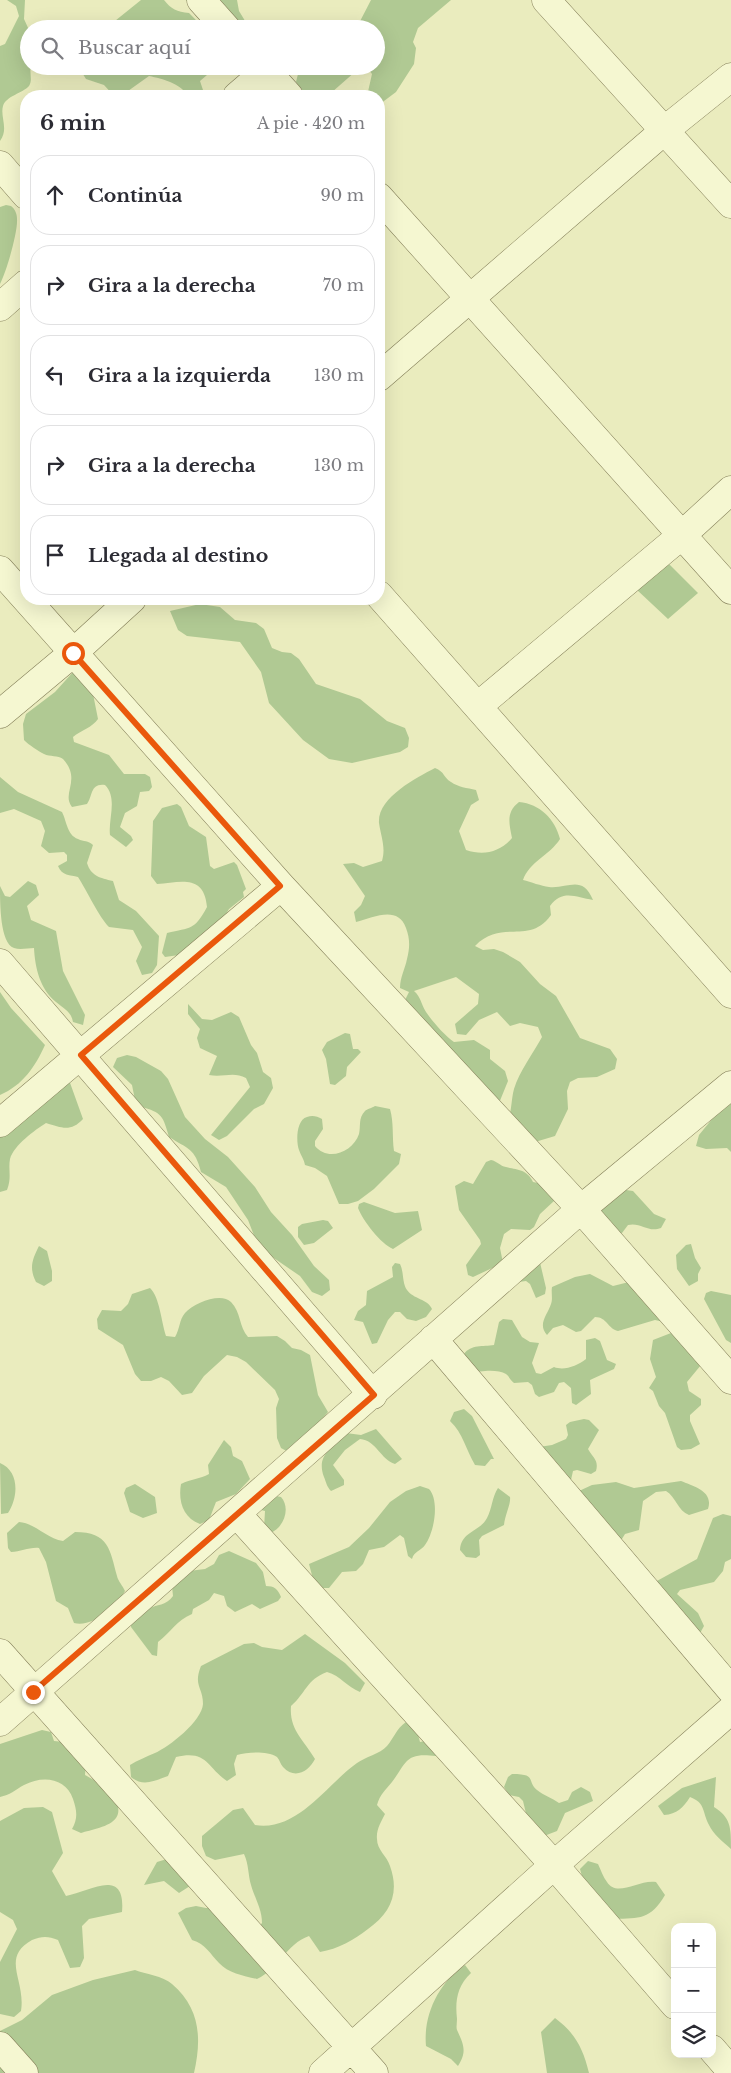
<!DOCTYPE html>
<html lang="es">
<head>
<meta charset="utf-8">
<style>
	:root { --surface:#fff; --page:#f7f7f7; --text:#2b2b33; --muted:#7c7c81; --line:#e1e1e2 }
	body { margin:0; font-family:"Libre Baskerville",serif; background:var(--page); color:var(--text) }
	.controls { position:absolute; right:15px; bottom:15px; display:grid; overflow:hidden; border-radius:10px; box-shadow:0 5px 20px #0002 }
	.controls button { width:45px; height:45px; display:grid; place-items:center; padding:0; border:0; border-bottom:1px solid var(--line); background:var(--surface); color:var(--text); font:25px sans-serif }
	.stop { position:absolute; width:15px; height:15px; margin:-11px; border:4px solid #ea580c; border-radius:50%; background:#fff }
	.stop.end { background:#ea580c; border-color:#fff; box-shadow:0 1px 5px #0008 }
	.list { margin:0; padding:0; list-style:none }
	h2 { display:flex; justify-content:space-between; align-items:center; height:65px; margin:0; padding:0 20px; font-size:21px }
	h2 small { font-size:16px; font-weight:400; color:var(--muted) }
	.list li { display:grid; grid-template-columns:32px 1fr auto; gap:15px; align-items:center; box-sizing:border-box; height:80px; margin:0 10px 10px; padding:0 10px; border:1px solid var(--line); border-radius:20px }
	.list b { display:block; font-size:19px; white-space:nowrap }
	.list em { font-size:16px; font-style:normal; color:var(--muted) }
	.icon { flex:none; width:28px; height:28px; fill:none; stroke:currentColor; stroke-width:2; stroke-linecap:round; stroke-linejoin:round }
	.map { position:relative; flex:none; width:731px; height:2073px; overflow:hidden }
	.search { position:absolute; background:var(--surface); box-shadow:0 5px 20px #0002; left:20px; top:20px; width:365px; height:55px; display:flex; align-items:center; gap:12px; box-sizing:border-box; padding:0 18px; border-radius:28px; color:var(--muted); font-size:19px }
	.panel { position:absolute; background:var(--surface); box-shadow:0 5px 20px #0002; left:20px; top:90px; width:365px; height:515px; border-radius:20px }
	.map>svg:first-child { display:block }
</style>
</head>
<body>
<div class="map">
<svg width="731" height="2073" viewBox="0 0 731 2073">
	<rect width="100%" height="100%" fill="#eaecbe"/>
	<path fill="#b0c993" d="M7,0H25L24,19L29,30V66H31C29,73 33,80 29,86C23,93 6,96 3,106C0,117 9,129 0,141V46L5,44L19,16L16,6Z
		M141,0H164C171,9 177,12 189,13L196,20L194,29H105Z
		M186,0H237L239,11L250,29H212Z
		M371,0H451L418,28L413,42L416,48L414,64L396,92L380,104L379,96H367L372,74L366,66H376V29H356Z
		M82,66H229L227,73L207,75L200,81L205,96H188C180,83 163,79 149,76L121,96H114L104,85L86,79L81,71Z
		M300,66H366L356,71L331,93L307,96L296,82Z
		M6,205L11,206C15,209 17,214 17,219C18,232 6,273 0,284V207Z
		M651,546L698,593L668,619L620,574Z
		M200,604L220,607L235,620L256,623L264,629L272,648L282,652L291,653L299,659L316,684L360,699L387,721L405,728L409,738L408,747L400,752L352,763L329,759L303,740L269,703L261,672L240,642L187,636L178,630L170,611Z
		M74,671L91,684L98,719C93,727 80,731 73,737L74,742L109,755L124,774H145L150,777L152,787L149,791L140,792L137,806L125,813L120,827L131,836L133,840L126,847L110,835C108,819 118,798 105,785C90,783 93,796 87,804L72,807C61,793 82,780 63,759C58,755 50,757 44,754C38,751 29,745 24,740L23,724L26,714L55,692Z
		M435,768C445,772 443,777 451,782C458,787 467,788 476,790L479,800L471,805L459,831L466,850C484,856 500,852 512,838C509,823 506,812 519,802C540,804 555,819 560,839C550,855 529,862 523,880C531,882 541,886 549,887C568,889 582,874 593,900C576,897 562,889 550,906L551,915C529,946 502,918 475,946L483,950L494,949L503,952L520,962L540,984L556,996L580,1038L610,1049L617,1059L615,1069L597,1077L578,1078L570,1082L567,1091L568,1109L555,1136L535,1142L507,1123C512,1112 511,1100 514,1089C519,1072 534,1052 542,1037L538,1027L520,1023L510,1026L497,1012L479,1020L466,1035L457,1034L455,1024L478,1004L479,994L456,977L414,991C421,997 421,1004 426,1012C432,1021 445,1036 454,1042L474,1040L490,1050V1059L505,1071L508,1081L497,1108L459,1078L443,1039L424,1032L405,1000L409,992L400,988C400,977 405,969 407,959C410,947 410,939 406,928C398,905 374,917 356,922L354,912L361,905L365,896L343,864L354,863L363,867L382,861C386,847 381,837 379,823C377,798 416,778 435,768Z
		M0,777L18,792L62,812C67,822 67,835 78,839C84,842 88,840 93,845L87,863C91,876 100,878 113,881L119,900L136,911L159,936L157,965L152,973L142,975L136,961L142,947L133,930L109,927C99,917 87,891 78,877C70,875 62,876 58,866L67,861V855L64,852L49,853L41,846L45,831L41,821L14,809L0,813Z
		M177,804L181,807L189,826L206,837L210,866L214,869L234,862L237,865L246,889L243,892L244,897L229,909L216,931L179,955L165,957L162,953L167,933C191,927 194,931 207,907C204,873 179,883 157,884L151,876L153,821L162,808Z
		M28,881L36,885L39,895L27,906L31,920L56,931L63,971L85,1015L83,1025L73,1022C71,1011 64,1009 56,1002C40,989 35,968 34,948C28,948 20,950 14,948C0,943 0,904 0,886L5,896L10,897Z
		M0,992L11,1008L45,1045C35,1067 23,1085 0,1095Z
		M188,1004L202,1019L212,1020L231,1012L239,1017L251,1045L257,1053L263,1072L271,1078L273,1088L264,1104L254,1109L227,1136L219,1140L211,1135L250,1087L246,1078C233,1071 223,1078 209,1075L217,1056L200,1048L197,1038L200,1029L188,1014Z
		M345,1033L350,1034L353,1049H358L361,1052L347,1067L346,1076L335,1085L330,1084L326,1059L322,1050L327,1042Z
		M127,1055L136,1057L161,1071L168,1079L185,1117L205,1139L228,1157L255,1187L271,1212L292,1235L314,1266L329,1280L330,1290L322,1296L312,1292L300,1276L268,1254L255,1238L248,1220L226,1187L201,1172C195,1148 188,1149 169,1137C162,1112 161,1113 136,1105L132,1085L113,1067L117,1058Z
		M69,1080L83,1119C71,1132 62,1128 46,1123C35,1130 14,1145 10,1159C8,1170 12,1177 7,1190L0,1192V1118Z
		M731,1096V1152L727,1148L706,1149L696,1146L699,1135Z
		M375,1106L390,1109C394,1123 392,1137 394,1151L401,1154L399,1164L374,1189L358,1201L348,1204H339L327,1176L315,1168L305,1165C304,1159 301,1156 299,1150C296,1142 296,1120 307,1117C312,1115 317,1116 322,1119L323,1129L315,1141V1146C328,1162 353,1152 359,1134C361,1126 358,1118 365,1111C367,1109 372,1108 375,1106Z
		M491,1160C497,1161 500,1166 506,1167C517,1170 527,1169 533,1182L543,1184L554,1201L540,1214L534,1227L530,1230L511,1229L504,1234L500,1248L503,1263L473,1277L468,1275L466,1265L481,1244L480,1240L459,1210L455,1186L464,1181L473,1184L486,1162Z
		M626,1190L633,1191L654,1214L666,1219L661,1228C648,1233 641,1222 628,1225L622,1233L612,1232L599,1209L616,1193Z
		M364,1202L395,1213L418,1211L422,1230L393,1249C381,1244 363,1221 358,1208L359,1204Z
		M323,1220L328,1221L333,1228L314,1243L304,1245L298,1237V1227L302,1224Z
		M691,1244L695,1258L701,1268L698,1274V1281L689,1286L677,1269L676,1255L686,1245Z
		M39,1246L47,1251L52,1271V1281L44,1286L36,1282C29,1268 32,1260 39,1246Z
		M538,1254L546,1288L545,1294L536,1298L530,1284L526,1281L511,1283Z
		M395,1263L400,1264C404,1272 402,1283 407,1290C413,1299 428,1299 432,1309L426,1317L416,1321L407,1319L400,1312H395L388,1320L377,1343L372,1344L363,1322L354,1320L358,1311L366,1305L367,1291L393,1277L392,1267Z
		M590,1274L613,1286L629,1282L664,1322L655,1320L618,1331C608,1329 607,1317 595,1317L581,1331L576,1332L563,1325L553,1328L547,1335C537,1324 548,1314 551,1304C553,1299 551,1293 552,1287L575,1277Z
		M150,1288C160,1298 161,1321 166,1336L175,1337C180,1329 179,1320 185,1313C194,1303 221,1292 231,1302C241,1312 239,1327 248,1337L277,1336L285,1341L292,1348L301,1350L310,1355L318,1395L328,1412L292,1454L281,1448L277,1438L276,1408L279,1399L275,1390L246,1362L237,1357L227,1355L204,1376L192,1393L182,1395L169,1381L161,1377L151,1381H141L135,1374L123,1345L98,1329L97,1319L102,1310L121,1311L128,1304L132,1294Z
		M711,1291L731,1295V1343L726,1340L704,1299L706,1293Z
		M503,1319L512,1320L522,1337L530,1342L539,1343L532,1363L536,1373L541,1374L554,1367C564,1371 577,1366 586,1359V1340L595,1338L600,1341L607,1360L616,1364L614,1369L590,1380L591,1394L576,1405L572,1403L571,1388L564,1382L559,1383L554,1392L539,1397L535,1394L532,1385L528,1382L514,1383C510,1380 509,1376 506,1374C498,1369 480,1371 472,1373L464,1354C471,1344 483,1347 494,1345L499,1322Z
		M671,1333H677L701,1365L687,1382L689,1391L701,1399V1405L690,1415V1421L700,1444L691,1449L681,1450L677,1447L665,1413L659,1406L653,1391L649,1388L656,1377L650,1359L653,1340Z
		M464,1409L472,1416L494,1459H491L485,1466L475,1465C466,1450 463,1433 450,1421L454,1412Z
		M584,1419L589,1420L599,1430L588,1449C593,1458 599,1460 596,1471L591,1474L577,1470L573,1471L571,1480L532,1448L552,1445L566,1439L568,1435L566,1425L570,1422Z
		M376,1429L402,1459L395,1464C381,1460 376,1440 360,1439L345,1450L333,1465L344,1480V1485L331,1491C327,1487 326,1482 324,1477C316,1456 331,1448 346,1433L361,1435Z
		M224,1440L231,1447L233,1456L242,1461L250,1479L236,1494L216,1502L209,1520L200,1524C183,1518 178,1501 181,1484C191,1479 200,1479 209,1474L208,1465Z
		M0,1463C19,1471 19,1496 8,1513L1,1514Z
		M681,1481C693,1486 714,1491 708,1509L689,1515C678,1511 676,1497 666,1491L656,1492L643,1501L639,1530L625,1534L620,1542L579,1491L592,1485L616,1482L634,1488Z
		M135,1484L155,1497L157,1513L143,1518L130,1512L124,1493L126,1488Z
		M420,1486L429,1489C440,1501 434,1533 425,1545C421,1551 414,1551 412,1559L408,1556L404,1538L400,1535L384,1547L369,1550L363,1564L356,1571L342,1572L329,1588H319L313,1579L309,1564L349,1547L369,1528L390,1502L406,1491Z
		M498,1488L510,1497C511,1504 505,1515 504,1525L482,1536L479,1540L480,1555L476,1558L466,1557L460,1550C461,1531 480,1532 487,1518C492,1509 492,1497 498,1488Z
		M276,1496L281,1497C291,1508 284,1528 270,1533L264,1528L265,1511L261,1510Z
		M723,1514L731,1516V1559L725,1562L723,1571L714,1582L680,1590L677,1594L698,1613L704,1626L699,1635L655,1582L697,1559L713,1518Z
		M19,1522C35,1523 47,1539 63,1541L75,1532C109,1532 110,1550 117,1576C118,1581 123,1586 125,1591C117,1606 93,1628 74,1623L68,1608L56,1601L46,1562L39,1548C29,1547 21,1552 11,1552L8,1548L7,1533Z
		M229,1551L256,1563L263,1572L266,1586C274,1586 278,1589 281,1597L278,1601L260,1609L252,1604L235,1612L227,1606L224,1596L214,1593L209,1600L193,1609L192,1614C176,1621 172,1631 158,1642L157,1656L152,1655L131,1627V1623C136,1618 142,1613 148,1609C157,1604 166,1606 173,1596L172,1586L189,1571L205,1569L214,1564L219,1555Z
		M305,1634L345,1663L365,1683L360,1692C347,1687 341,1676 327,1672C306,1680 306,1693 291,1706C289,1730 304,1740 315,1759C309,1771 295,1780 283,1767C280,1764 280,1760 277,1757C267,1751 248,1752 237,1755L234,1764L236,1775L227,1781C206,1767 208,1750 176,1757L168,1776C154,1781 143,1787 131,1777L130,1765C138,1760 146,1757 155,1753C169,1747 202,1721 203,1704C203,1687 193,1686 201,1666L244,1644L254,1643L262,1647L282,1650Z
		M406,1722L415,1723L420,1742L430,1740L437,1747L436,1756C405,1752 407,1762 392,1782C385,1791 380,1794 377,1805L385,1814C381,1822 376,1830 377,1839C377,1850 387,1856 390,1866C400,1894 390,1913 368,1929C354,1940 338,1949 320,1952L309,1936C286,1944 279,1969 257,1979C244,1976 228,1973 219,1963C210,1954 206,1944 192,1940L178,1913L186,1908L196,1906L206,1908H226L255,1931L262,1923C262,1909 255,1899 251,1885C248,1875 249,1865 244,1854L215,1860L206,1856L202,1846V1836L233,1810L243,1808L255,1825C298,1832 327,1784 357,1763C365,1757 380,1754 387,1746C394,1738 396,1729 406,1722Z
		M42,1730L51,1732L54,1741L64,1742L86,1761L85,1775C97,1781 127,1801 116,1818C110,1827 90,1830 81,1833L72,1829C78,1818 77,1811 73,1799C66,1778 43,1775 24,1785C15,1790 10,1795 0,1797V1744Z
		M512,1774C538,1774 526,1781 537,1790C543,1795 552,1798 559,1803L568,1800L572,1792L581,1787L590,1792L593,1801L565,1813L557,1831L544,1836L530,1830L523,1801L519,1797L509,1795L504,1787L508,1777Z
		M716,1777L714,1807C731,1818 731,1827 731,1849C723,1842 713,1834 709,1825C702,1812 706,1803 690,1797C683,1808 677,1814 664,1815L658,1806L682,1788Z
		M43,1807L52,1812L63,1853L52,1871L66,1896C89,1892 126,1866 122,1912L89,1919L82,1926L84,1958L80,1967L70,1968L58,1940C48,1936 42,1936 32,1940C0,1958 26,1980 21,2011L14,2017L0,2014V1962L17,1929L13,1920L0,1912V1821L24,1808Z
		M167,1859L190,1886L179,1893L164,1881L144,1885L157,1862Z
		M588,1861L598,1864C601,1870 603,1877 607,1882C617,1898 639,1879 656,1882L665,1895C650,1920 640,1918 614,1919L583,1880L580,1869Z
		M465,1965L471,1973C457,1986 455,2001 457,2019C457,2023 456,2027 457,2030C464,2045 467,2052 458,2066L451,2059L426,2046C423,2015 439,1982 465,1965Z
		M135,1970C145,1974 163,1976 172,1984C200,2008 202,2038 194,2073H0V2031L22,2020L52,1995L93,1980Z
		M555,2018C575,2033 583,2048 589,2073H547L541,2032Z"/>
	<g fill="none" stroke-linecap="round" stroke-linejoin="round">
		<defs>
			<path id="minor" d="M201,0L227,29
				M546,0L731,204
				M262,66L289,96
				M237,96L266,71
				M0,165L26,195
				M379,197L731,590
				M0,307L26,284
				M379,377L665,130L731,77
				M0,570L281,886L581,1209L731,1380
				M379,595L731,994
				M478,706L682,535L731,490
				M0,714L73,653L132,599
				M0,963L373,1395
				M0,1123L281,886
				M433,1339L731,1690
				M237,1514L554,1865L675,2005
				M0,1653L374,2073
				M0,1722L581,1209L731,1085
				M0,2046L24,2073
				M712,2049L731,2071
				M323,2073L554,1865L731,1710"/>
		</defs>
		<use href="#minor" stroke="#837e58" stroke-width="29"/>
		<use href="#minor" stroke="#f5f7d1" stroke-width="28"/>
	</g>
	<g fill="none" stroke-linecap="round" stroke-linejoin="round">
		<path stroke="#ea580c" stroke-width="6" d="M33,1692L374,1395L81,1055L280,886L73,653"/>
	</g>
</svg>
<div class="controls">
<button>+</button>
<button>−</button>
<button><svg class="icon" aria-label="layers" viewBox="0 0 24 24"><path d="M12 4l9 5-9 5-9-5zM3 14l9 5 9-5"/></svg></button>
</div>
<div class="stop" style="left:73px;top:653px"></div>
<div class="stop end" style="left:33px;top:1692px"></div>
<div class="search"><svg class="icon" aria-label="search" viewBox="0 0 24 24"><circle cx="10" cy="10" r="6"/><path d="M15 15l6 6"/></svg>Buscar aquí</div>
<section class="panel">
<h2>6 min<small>A pie · 420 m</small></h2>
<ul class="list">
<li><svg class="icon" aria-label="ahead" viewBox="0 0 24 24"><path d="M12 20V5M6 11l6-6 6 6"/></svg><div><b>Continúa</b></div><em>90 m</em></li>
<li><svg class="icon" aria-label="right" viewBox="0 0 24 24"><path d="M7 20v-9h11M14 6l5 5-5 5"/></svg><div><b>Gira a la derecha</b></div><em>70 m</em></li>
<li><svg class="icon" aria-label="left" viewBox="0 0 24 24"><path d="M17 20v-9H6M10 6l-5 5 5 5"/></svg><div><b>Gira a la izquierda</b></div><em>130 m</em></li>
<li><svg class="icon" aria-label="right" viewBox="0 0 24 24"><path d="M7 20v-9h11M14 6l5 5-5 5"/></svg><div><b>Gira a la derecha</b></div><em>130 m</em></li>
<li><svg class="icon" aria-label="arrive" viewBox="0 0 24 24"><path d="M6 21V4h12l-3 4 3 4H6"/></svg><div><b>Llegada al destino</b></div></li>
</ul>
</section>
</div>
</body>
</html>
